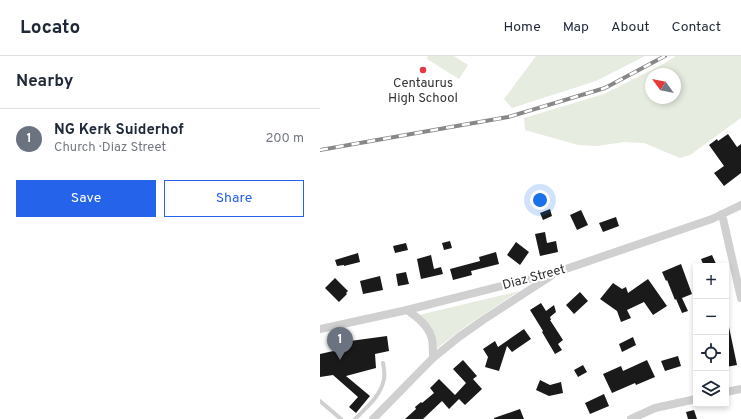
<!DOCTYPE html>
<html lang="en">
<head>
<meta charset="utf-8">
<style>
	:root { --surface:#fff; --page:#f2f2f3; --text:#1f2937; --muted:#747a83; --line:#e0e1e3; --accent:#2563eb }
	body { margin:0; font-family:Overpass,sans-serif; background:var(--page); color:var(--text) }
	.controls { position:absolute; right:12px; bottom:12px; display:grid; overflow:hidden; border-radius:0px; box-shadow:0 2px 6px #0003 }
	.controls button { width:36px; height:36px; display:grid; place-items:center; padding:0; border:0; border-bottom:1px solid var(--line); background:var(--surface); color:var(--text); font:20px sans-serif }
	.compass { position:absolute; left:325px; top:12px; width:36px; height:36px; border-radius:50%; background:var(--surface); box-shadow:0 2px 6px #0003; rotate:303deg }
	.you { position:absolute; left:220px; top:144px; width:14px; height:14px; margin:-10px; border:3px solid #fff; border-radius:50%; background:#1a73e8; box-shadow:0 0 0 6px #1a73e833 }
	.badge { display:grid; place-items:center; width:26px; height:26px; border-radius:50%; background:var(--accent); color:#fff; font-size:13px; font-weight:700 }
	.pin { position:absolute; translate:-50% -33px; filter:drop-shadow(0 1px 2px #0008) }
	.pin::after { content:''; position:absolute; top:21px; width:14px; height:12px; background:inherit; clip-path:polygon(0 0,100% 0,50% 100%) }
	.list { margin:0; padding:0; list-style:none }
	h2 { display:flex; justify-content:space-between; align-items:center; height:52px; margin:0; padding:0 16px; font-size:17px }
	h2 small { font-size:13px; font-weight:400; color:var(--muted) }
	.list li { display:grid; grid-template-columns:26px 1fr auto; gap:12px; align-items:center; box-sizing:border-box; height:60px; padding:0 16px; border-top:1px solid var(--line) }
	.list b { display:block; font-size:15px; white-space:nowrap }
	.list p { margin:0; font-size:13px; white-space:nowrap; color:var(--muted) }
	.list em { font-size:13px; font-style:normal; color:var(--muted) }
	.actions { display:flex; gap:8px; padding:12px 16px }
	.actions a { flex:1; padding:9px 0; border:1px solid var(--accent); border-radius:0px; text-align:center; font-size:14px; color:var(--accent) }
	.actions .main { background:var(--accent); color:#fff }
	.icon { flex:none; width:22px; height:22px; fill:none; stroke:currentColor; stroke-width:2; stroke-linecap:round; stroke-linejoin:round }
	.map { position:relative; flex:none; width:421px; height:363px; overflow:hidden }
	header { display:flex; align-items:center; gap:24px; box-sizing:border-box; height:56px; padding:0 20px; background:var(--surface); border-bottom:1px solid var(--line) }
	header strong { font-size:19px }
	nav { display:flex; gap:22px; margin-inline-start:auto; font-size:14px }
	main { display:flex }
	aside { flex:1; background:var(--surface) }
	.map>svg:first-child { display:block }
</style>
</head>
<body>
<header>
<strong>Locato</strong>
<nav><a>Home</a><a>Map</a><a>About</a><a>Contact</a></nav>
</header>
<main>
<aside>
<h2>Nearby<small></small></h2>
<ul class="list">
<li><span class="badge" style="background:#6b7280">1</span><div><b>NG Kerk Suiderhof</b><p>Church · Diaz Street</p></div><em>200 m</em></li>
</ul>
<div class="actions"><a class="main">Save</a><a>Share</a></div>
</aside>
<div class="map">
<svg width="421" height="363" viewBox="0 0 421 363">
	<rect width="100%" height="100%" fill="#fff"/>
	<path fill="#e6ecdf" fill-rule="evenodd" d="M108,0H134L148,9L139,23L107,3Z
		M216,0H325L276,25L192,52L184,43Z
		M356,0H421V62L370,99L360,102L324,87L304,86L277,90L258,89L205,74L204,62L284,38L345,7ZM331,18H355V42H331Z
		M199,235L149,268L116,293L115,278L99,259Z"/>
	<path fill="#1a1a1a" d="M408,78L417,91L421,88V117L404,130L394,117L404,110L389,89L397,83L398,85Z
		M230,153L232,160L223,164L220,157Z
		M261,154L268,169L257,174L250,159Z
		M296,161L299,170L283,176L279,167Z
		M225,176L227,187L236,185L238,196L220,200L215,178Z
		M130,185L132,192L124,194L122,187Z
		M196,186L209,196L200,209L187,199Z
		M86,187L88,194L75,197L73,190Z
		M176,196L179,208L151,215L152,219L133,224L130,213L160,205L159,201Z
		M38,197L40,206L24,210V209L17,210L15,204Z
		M111,199L114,213L121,211L123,218L101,223L97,203Z
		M392,199L397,210H384L381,203Z
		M361,208L372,238L362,242L368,255L362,257L356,243L355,244L347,224L346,225L342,216Z
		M86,216L89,228L78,230L76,218Z
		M60,220L63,234L43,238L40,225Z
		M15,222L28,235L26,237L27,238L19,246L5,232Z
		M328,223L347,250L333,259L324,246L307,254L311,262L301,266L297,255L280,243L293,227L302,233L306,231L308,237Z
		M260,236L268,245L254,258L246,249Z
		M221,247L226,255L234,249L236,256L230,261L231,264H230L243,284L238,288L242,294L235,298L222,276L223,275L210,254Z
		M409,271L417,309L406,311V272Z
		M204,273L211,283L192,296L187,290L179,315L165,311L168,301L163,293L175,285L178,291Z
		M67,280L69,295L55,298L56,312L26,320L50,340L36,357L29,351L38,341L13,319L0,321V298L31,291L30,285Z
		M313,281L316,289L302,296L299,288Z
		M358,300L361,310L345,315L341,305Z
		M143,304L157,320L153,323L162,333L145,349L139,343L129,353L122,345L103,363H85L96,353L95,351L101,346L102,347L114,337L110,332L119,323L135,339L146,327L133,313Z
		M327,304L335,321L316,329L315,327L292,337L283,318L301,310L303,315Z
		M263,309L267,316L258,321L254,314Z
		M220,324L230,329L241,326L243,337L229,340L216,334Z
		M284,338L289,350L270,358L265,347Z
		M200,353L204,363H174V362Z
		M374,354L377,363H368L366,356Z"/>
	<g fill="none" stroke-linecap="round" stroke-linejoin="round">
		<path stroke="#d0d0d0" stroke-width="4" d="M0,345L21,363
			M35,363C46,352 61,340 64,323C65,318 64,312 63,307"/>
		<path stroke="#d0d0d0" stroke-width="8" d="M402,158L421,242
			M87,254C97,261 109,270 112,283C113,289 113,296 113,302
			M0,273L87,254L237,216L392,163L421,149
			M406,336L421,333
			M53,363L113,302L139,281L163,264L231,220
			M311,363L335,352L376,343"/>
		<defs>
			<path id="rail" d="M0,94L188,61L285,32L345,0"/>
		</defs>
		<use href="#rail" stroke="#888" stroke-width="4"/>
		<use href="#rail" stroke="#fff" stroke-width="2.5" stroke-dasharray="8" stroke-linecap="butt"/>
	</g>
	<circle fill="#e63946" stroke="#fff" stroke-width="1.5" cx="103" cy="14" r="4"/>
	<g text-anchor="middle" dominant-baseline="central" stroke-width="4" stroke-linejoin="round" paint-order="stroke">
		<g font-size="13" fill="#333" stroke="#fff">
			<text x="103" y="28">Centaurus<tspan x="103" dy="15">High School</tspan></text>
		</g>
		<g font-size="13" fill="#333" stroke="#fff">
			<text transform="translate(214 222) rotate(-15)">Diaz Street</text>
		</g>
	</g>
</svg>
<div class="controls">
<button>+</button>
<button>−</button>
<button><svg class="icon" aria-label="locate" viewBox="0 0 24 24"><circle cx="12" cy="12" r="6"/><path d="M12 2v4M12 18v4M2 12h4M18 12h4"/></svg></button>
<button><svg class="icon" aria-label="layers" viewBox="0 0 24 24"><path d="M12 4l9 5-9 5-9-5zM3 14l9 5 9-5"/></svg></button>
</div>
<svg class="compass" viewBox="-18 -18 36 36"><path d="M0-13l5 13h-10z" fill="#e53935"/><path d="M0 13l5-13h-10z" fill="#747a83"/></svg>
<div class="you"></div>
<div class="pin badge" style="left:20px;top:304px;background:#6b7280">1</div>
</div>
</main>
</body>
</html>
